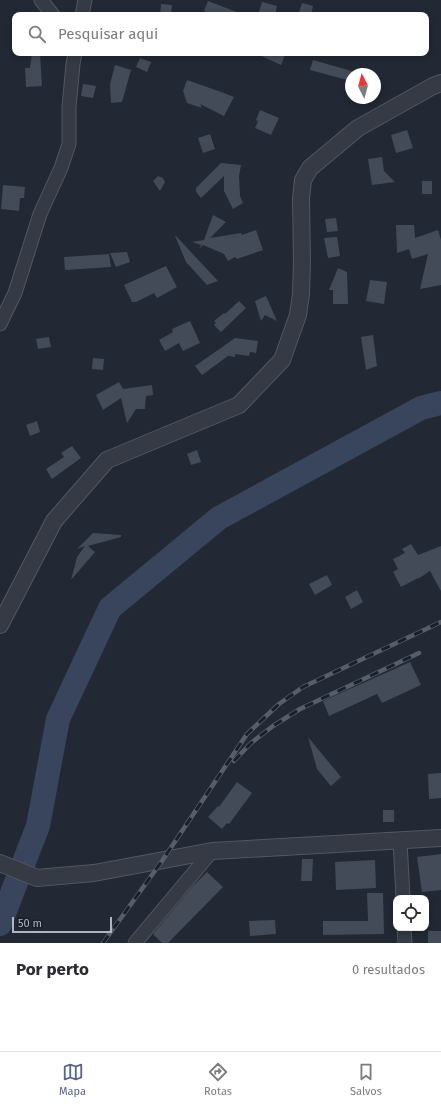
<!DOCTYPE html>
<html lang="pt">
<head>
<meta charset="utf-8">
<style>
	:root { --surface:#fff; --page:#f7f7f7; --text:#2b2b33; --muted:#7c7c81; --line:#e1e1e2; --accent:#566486 }
	body { margin:0; font-family:"Fira Sans",sans-serif; background:var(--page); color:var(--text) }
	.controls { position:absolute; right:12px; bottom:12px; display:grid; overflow:hidden; border-radius:8px; box-shadow:0 2px 6px #0003 }
	.controls button { width:36px; height:36px; display:grid; place-items:center; padding:0; border:0; border-bottom:1px solid var(--line); background:var(--surface); color:var(--text); font:20px sans-serif }
	.compass { position:absolute; left:345px; top:68px; width:36px; height:36px; border-radius:50%; background:var(--surface); box-shadow:0 2px 6px #0003; rotate:354deg }
	.scale { position:absolute; left:12px; bottom:10px; width:100px; box-sizing:border-box; padding-left:4px; border:2px solid #afb5c2; border-top:0; font-size:11px; line-height:14px; white-space:nowrap; color:#afb5c2; -webkit-text-stroke:3px #1a2029; paint-order:stroke }
	.list { margin:0; padding:0; list-style:none }
	h2 { display:flex; justify-content:space-between; align-items:center; height:52px; margin:0; padding:0 16px; font-size:17px }
	h2 small { font-size:13px; font-weight:400; color:var(--muted) }
	.icon { flex:none; width:22px; height:22px; fill:none; stroke:currentColor; stroke-width:2; stroke-linecap:round; stroke-linejoin:round }
	.map { position:relative; flex:none; width:441px; height:943px; overflow:hidden }
	.search { position:absolute; background:var(--surface); box-shadow:0 2px 6px #0003; left:12px; right:12px; top:12px; height:44px; display:flex; align-items:center; gap:10px; box-sizing:border-box; padding:0 14px; border-radius:8px; color:var(--muted); font-size:15px }
	.sheet { height:108px; background:var(--surface) }
	nav { display:flex; justify-content:space-around; align-items:center; box-sizing:border-box; height:56px; border-top:1px solid var(--line); background:var(--surface); font-size:11px; color:var(--muted) }
	nav a { display:grid; justify-items:center; gap:2px }
	nav .on { color:var(--accent) }
	.map>svg:first-child { display:block }
</style>
</head>
<body>
<div class="map">
<svg width="441" height="943" viewBox="0 0 441 943">
	<rect width="100%" height="100%" fill="#222834"/>
	<g fill="none" stroke-linecap="round" stroke-linejoin="round">
		<path stroke="#39455c" stroke-width="24" d="M0,924L38,826L58,719L110,608L219,518L421,408L441,403"/>
	</g>
	<path fill="#434b58" d="M208,1L242,14V15H215L204,11Z
		M262,2L277,6L275,15H258Z
		M302,3L313,6L311,15H298Z
		M161,4L172,5L171,15H160Z
		M32,53H40L42,86L26,87L25,68H30Z
		M255,53H286L281,65Z
		M140,58L151,62L147,72L136,67Z
		M313,60L355,72V74H351V81L310,70Z
		M115,65L131,70L122,102L111,103L110,84Z
		M187,80L224,93L234,97L224,116L200,104L202,108L187,103L183,91Z
		M83,84L96,86L93,98L81,96Z
		M260,110L279,118L271,135L255,128L258,121L256,120Z
		M407,130L413,148L396,153L391,135Z
		M210,134L215,149L203,153L198,138Z
		M382,157L384,171L395,182L372,185L368,159Z
		M221,163L241,165L239,176L240,196L243,203L233,209L224,191V176L201,198L196,192V188Z
		M158,176L163,178L165,182L160,191L153,181Z
		M422,181H432V194H422Z
		M3,185L25,187L24,198H20L19,211L1,209Z
		M213,215L226,222L210,238L241,233L242,235L256,230L263,250L237,259L235,257L228,261L224,254L203,245L200,248L201,245L192,242L204,240Z
		M336,218L338,231L327,232L325,219Z
		M396,225H414L415,238L438,230L441,240V285L420,289L428,254L412,259L409,249L397,253Z
		M175,236H176L218,281L207,285L186,262Z
		M337,237L340,256L328,258L324,238Z
		M127,252L130,262L116,267L110,253Z
		M109,254L111,267L65,270L64,257Z
		M166,266L177,287L157,298L154,293L136,302H132L124,285Z
		M338,268L347,272L348,304H333V290H329Z
		M370,280L387,282L384,304L366,301Z
		M266,296L277,321L265,315L261,321L255,301Z
		M239,301L246,308L221,332L214,325L216,323L214,321L224,313L225,314Z
		M190,321L200,343L183,351L179,343L165,351L159,340L173,332L172,329Z
		M373,335L377,366L366,370L361,337Z
		M49,337L51,347L38,349L36,339Z
		M235,338L258,341L256,353L250,352L249,356L235,354V357L228,356L202,375L195,366Z
		M93,358L104,359L103,370L92,369Z
		M119,382L123,389L152,385L153,395L146,396L145,409H136L127,423L121,398L103,410L96,395Z
		M37,421L40,432L30,436L26,425Z
		M72,446L81,458L52,479L46,469L64,457L61,453Z
		M197,450L201,462L191,465L187,454Z
		M93,533L121,535V537L88,546L95,552L71,580L77,557L85,546L77,549Z
		M411,544L418,555L441,546V591L430,571L418,579V578L401,587L393,572L398,569L393,559L405,553L402,549Z
		M327,575L332,585L315,595L309,584Z
		M357,590L363,602L351,609L345,597Z
		M410,662L421,685L382,703L377,694L329,716L323,701Z
		M308,737L341,777L331,786L317,769Z
		M441,773V798L429,799L428,774Z
		M237,782L252,793L229,824L227,823L222,829L208,817L218,806L219,807Z
		M383,810H394V822H383Z
		M441,854V890L422,892L417,857Z
		M302,859H313L312,881H301Z
		M375,860L376,888L336,890L335,862Z
		M207,872L223,887L168,943H162L153,934L193,886Z
		M367,893H383L384,934L323,935V921H368Z
		M275,920L276,934L250,936L249,921Z
		M428,931H441V943H428Z"/>
	<g fill="none" stroke-linecap="round" stroke-linejoin="round">
		<defs>
			<path id="minor" d="M41,0L53,15
				M82,15L85,0
				M0,324L15,293L40,214L61,168L69,144V107L73,64L75,53
				M400,841L403,898
				M404,928L405,943
				M135,943L212,851"/>
			<path id="tertiary" d="M0,625L54,521L107,460L239,405L282,360L298,315L301,294L302,261L301,199L303,180L310,168L358,128L433,86L441,83
				M0,863L37,878L94,873L212,851L441,838"/>
		</defs>
		<use href="#minor" stroke="#525863" stroke-width="15"/>
		<use href="#tertiary" stroke="#525863" stroke-width="18"/>
		<use href="#minor" stroke="#353a45" stroke-width="13"/>
		<use href="#tertiary" stroke="#353a45" stroke-width="16"/>
		<defs>
			<path id="rail" d="M234,761L251,743L273,726L300,709L419,653
				M103,943L162,861L247,734L279,704L303,687L441,622"/>
		</defs>
		<use href="#rail" stroke="#575e6b" stroke-width="4.5"/>
		<use href="#rail" stroke="#1a2029" stroke-width="3" stroke-dasharray="9" stroke-linecap="butt"/>
	</g>
</svg>
<div class="controls">
<button><svg class="icon" aria-label="locate" viewBox="0 0 24 24"><circle cx="12" cy="12" r="6"/><path d="M12 2v4M12 18v4M2 12h4M18 12h4"/></svg></button>
</div>
<svg class="compass" viewBox="-18 -18 36 36"><path d="M0-13l5 13h-10z" fill="#e53935"/><path d="M0 13l5-13h-10z" fill="#7c7c81"/></svg>
<div class="scale">50 m</div>
<div class="search"><svg class="icon" aria-label="search" viewBox="0 0 24 24"><circle cx="10" cy="10" r="6"/><path d="M15 15l6 6"/></svg>Pesquisar aqui</div>
</div>
<section class="sheet">
<h2>Por perto<small>0 resultados</small></h2>
<ul class="list">
</ul>
</section>
<nav>
<a class="on"><svg class="icon" aria-label="map" viewBox="0 0 24 24"><path d="M3 6l6-2 6 2 6-2v14l-6 2-6-2-6 2zM9 4v14M15 6v14"/></svg>Mapa</a>
<a><svg class="icon" aria-label="directions" viewBox="0 0 24 24"><path d="M12 3l9 9-9 9-9-9zM9 14v-3h6M13 9l2 2-2 2"/></svg>Rotas</a>
<a><svg class="icon" aria-label="saved" viewBox="0 0 24 24"><path d="M7 4h10v16l-5-4-5 4z"/></svg>Salvos</a>
</nav>
</body>
</html>
